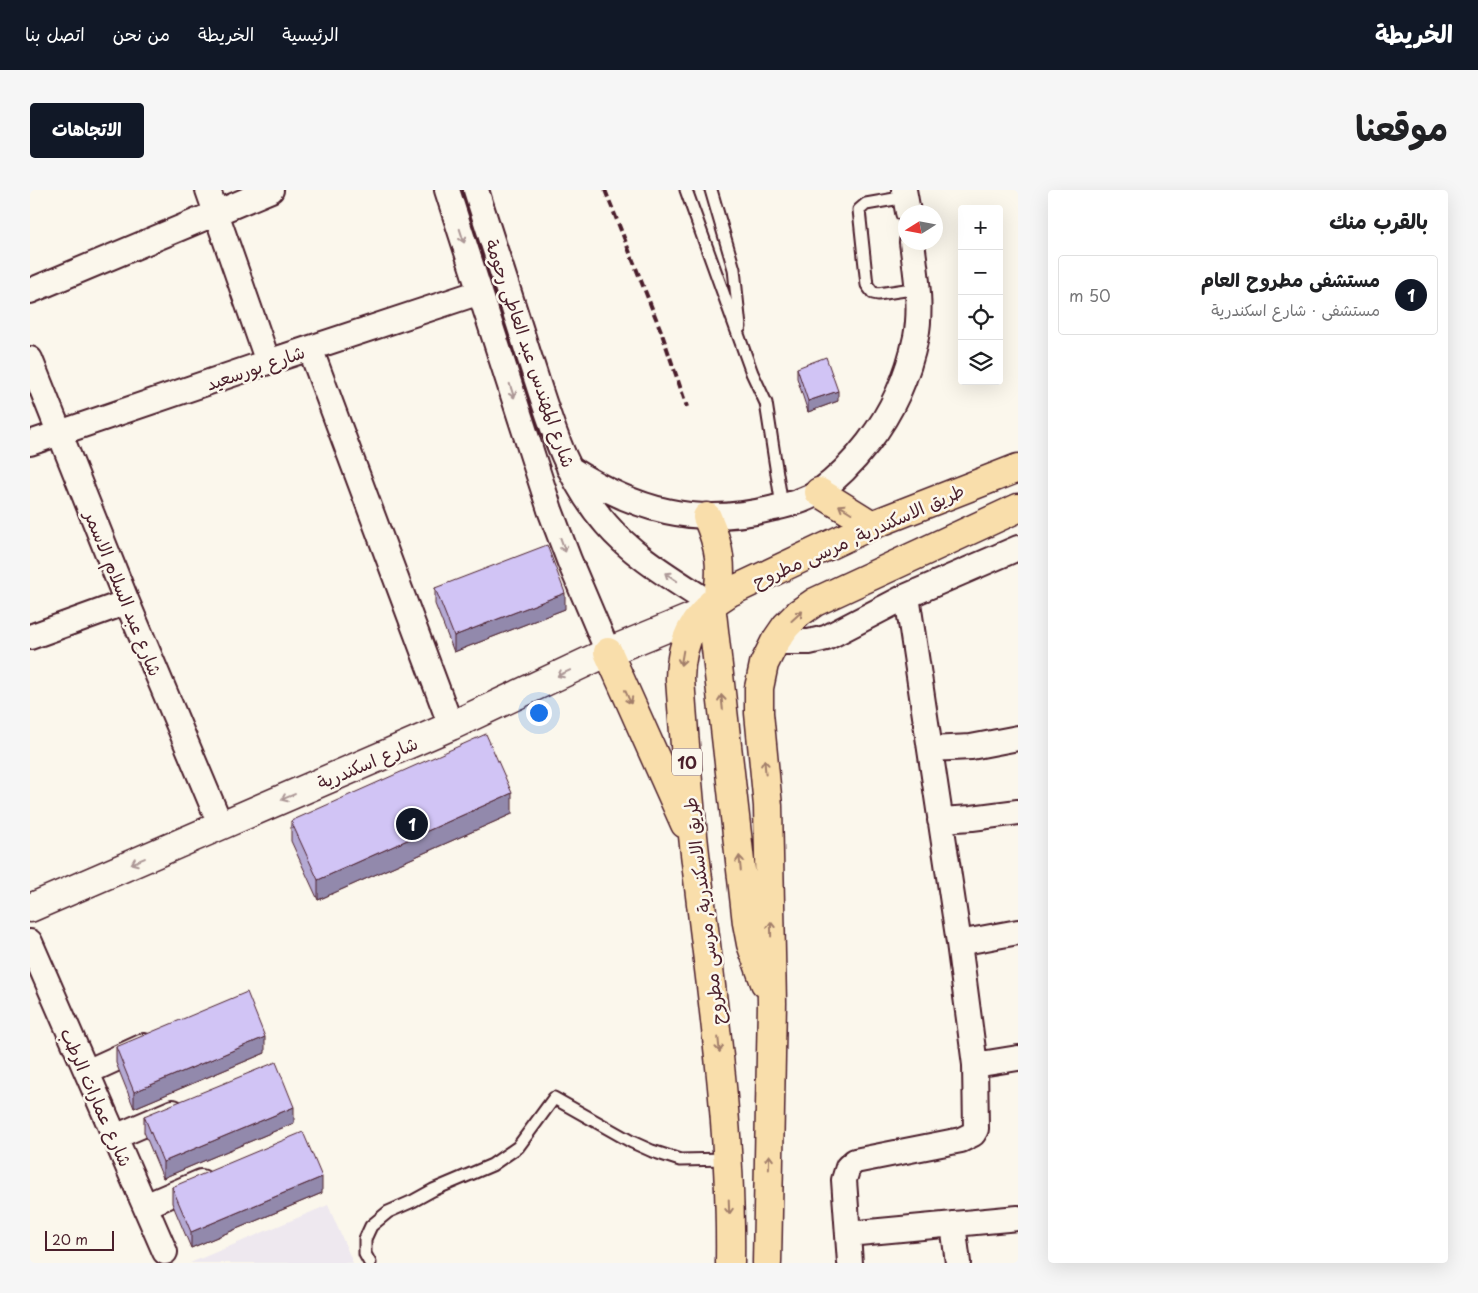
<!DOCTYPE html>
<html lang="ar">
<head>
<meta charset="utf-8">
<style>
	:root { --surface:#fff; --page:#f6f6f6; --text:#202124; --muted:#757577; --line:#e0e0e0; --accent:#111827 }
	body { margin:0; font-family:"Playpen Sans","Playpen Sans Arabic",sans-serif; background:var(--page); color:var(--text); direction:rtl }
	.controls { position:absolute; right:15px; top:15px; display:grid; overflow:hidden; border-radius:5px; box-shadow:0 5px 20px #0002 }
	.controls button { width:45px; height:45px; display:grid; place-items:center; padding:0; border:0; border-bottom:1px solid var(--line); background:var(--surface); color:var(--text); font:25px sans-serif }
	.compass { position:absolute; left:868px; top:15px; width:45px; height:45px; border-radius:50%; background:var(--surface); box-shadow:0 5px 20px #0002; rotate:259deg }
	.scale { position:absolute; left:15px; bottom:12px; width:69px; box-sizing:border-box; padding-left:5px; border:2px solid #4a1f2b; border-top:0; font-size:14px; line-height:18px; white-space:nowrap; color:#4a1f2b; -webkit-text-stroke:4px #fbf7ec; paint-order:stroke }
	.you { position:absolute; left:508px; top:522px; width:18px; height:18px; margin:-12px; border:4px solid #fff; border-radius:50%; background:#1a73e8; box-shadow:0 0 0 8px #1a73e833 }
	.badge { display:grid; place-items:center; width:32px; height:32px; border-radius:50%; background:var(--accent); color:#fff; font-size:16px; font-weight:700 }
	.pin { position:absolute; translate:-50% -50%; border:2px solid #fff; box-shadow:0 1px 5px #0006 }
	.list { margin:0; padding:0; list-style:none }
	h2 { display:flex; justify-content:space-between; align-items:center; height:65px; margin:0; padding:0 20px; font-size:21px }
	h2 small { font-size:16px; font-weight:400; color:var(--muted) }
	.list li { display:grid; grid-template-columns:32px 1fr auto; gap:15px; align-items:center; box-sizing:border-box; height:80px; margin:0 10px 10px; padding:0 10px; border:1px solid var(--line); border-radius:5px }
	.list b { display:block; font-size:19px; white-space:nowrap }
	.list p { margin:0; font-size:16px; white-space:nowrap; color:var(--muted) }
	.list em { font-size:16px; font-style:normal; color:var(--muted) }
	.icon { flex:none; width:28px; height:28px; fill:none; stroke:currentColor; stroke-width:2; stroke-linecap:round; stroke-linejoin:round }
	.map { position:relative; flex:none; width:988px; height:1073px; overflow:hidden; direction:ltr; border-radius:5px }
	header { display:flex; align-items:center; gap:30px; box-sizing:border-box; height:70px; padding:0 25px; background:var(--accent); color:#fff }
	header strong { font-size:24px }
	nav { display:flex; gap:28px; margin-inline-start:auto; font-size:18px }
	.intro { display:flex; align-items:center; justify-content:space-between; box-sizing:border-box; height:120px; padding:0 30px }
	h1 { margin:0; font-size:35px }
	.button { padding:12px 22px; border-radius:5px; background:var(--accent); color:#fff; font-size:18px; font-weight:700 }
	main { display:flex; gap:30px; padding:0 30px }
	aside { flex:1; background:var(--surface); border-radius:5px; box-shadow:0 5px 20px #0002 }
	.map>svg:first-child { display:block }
</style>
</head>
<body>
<header>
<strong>الخريطة</strong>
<nav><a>الرئيسية</a><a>الخريطة</a><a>من نحن</a><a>اتصل بنا</a></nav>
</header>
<div class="intro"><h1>موقعنا</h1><a class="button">الاتجاهات</a></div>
<main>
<aside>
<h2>بالقرب منك<small></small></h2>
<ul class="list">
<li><span class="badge">1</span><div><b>مستشفى مطروح العام</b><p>مستشفى · شارع اسكندرية</p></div><em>50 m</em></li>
</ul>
</aside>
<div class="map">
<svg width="988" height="1073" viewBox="0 0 988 1073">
	<rect width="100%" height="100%" fill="#fbf7ec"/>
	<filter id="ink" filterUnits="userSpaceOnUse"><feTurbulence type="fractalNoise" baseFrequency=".02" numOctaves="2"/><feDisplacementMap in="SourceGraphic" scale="10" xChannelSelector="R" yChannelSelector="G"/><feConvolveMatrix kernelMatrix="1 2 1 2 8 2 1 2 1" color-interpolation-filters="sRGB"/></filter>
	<g filter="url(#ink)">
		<path fill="#eee8ef" d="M298,1015L323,1073H160Z"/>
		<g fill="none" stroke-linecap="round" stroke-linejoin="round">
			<defs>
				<path id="service" d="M656,0L722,183L736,213L752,316
					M681,0L704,79L710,137
					M876,7L836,14L829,20L837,95L843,103L848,104L889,98
					M340,1073L335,1064V1049L341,1036L358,1022L383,1011L403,1000L462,975L488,957L524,908L602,952L622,961L650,970L697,969"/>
				<path id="minor" d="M178,0L238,172
					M417,0L520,320L539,370L578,462
					M446,0C463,54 481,108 498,163C518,223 533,285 576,334C604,367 645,390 681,414
					M874,0L878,22
					M0,101L241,0
					M280,158L421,536
					M0,169L97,412L191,636
					M0,253L238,172L450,102
					M539,278C605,320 666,338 744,318C758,315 778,310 790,301C808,288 824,271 838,253C862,222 878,186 886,147C892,116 886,84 882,52
					M0,447L97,412
					M745,452H779L796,448L877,406L988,358
					M900,559L941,557L988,548
					M910,630L942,628L988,622
					M0,752L135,1062
					M929,753L988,742
					M945,875L988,868
					M57,882L114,856
					M85,947L143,922
					M115,1016L171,992
					M923,1034L928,1073
					M818,1044L988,1028
					M820,1073L814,990L818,977L825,971L931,950L943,944L946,939L945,875L929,753L877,406"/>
				<path id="tertiary" d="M0,718L421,536L578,462L673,423"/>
				<path id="primary" d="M789,302L842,335
					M677,327C690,357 693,378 687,410
					M681,414L717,733L721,754L735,793
					M578,462L655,634
					M700,1073C702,932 680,795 664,655C658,600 654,544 650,489C651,448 665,423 700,402L842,335L988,278
					M737,1073L742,813L738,616L729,523V498L734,474L745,452L756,436L769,423L785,412L988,318"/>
			</defs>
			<use href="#service" stroke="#4a1f2b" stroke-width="15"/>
			<use href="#minor" stroke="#4a1f2b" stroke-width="28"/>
			<use href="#tertiary" stroke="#4a1f2b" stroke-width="31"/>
			<use href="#primary" stroke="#4a1f2b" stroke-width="31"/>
			<use href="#service" stroke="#fbf7ec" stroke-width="11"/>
			<use href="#minor" stroke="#fbf7ec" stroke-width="24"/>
			<use href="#tertiary" stroke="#fbf7ec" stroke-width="28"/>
			<use href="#primary" stroke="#f9deab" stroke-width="28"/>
			<path stroke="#4a1f2b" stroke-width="4" stroke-dasharray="8 4" stroke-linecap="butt" d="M575,0L631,141L657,217"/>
		</g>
		<path fill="#b4a9d3" stroke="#4a1f2b" d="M767,178L808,211L778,222L767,188Z
			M405,398L535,419L424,462L405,414Z
			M482,624L288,710L261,651V631Z
			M86,857L235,863L104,918L86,873Z
			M114,926L264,933L133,988L114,942Z
			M142,997L292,1003L161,1058L142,1013Z"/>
		<path fill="#9289ac" stroke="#4a1f2b" d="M808,201V211L778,222V211Z
			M535,403V419L424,462V446Z
			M482,603V624L288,710V690Z
			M235,847V863L104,918V902Z
			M264,917V933L133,988V972Z
			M292,987V1003L161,1058V1042Z"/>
		<path fill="#d1c4f5" stroke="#4a1f2b" d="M796,167L808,201L778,211L767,178Z
			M517,355L535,403L424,446L405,398Z
			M456,544L482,603L288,690L261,631Z
			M217,802L235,847L104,902L86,857Z
			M246,872L264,917L133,972L114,926Z
			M273,942L292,987L161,1042L142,997Z"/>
		<defs><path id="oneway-shaft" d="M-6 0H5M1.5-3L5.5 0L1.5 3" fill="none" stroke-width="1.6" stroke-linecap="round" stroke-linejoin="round" transform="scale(1.25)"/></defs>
		<g stroke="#ab9695">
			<use href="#oneway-shaft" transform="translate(432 46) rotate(72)"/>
			<use href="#oneway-shaft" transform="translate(482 201) rotate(72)"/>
			<use href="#oneway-shaft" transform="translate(533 355) rotate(70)"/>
			<use href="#oneway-shaft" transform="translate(641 387) rotate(-146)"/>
			<use href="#oneway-shaft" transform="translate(534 483) rotate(155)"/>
			<use href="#oneway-shaft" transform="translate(258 607) rotate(157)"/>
			<use href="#oneway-shaft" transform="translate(108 671) rotate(157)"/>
		</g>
		<g stroke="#a27e6b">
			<use href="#oneway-shaft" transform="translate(815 319) rotate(-148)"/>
			<use href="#oneway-shaft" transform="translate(767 426) rotate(-42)"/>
			<use href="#oneway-shaft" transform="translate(652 468) rotate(100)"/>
			<use href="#oneway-shaft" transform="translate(598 507) rotate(66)"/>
			<use href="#oneway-shaft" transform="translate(692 512) rotate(-96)"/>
			<use href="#oneway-shaft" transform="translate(735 577) rotate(-95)"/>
			<use href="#oneway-shaft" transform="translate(710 673) rotate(-96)"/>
			<use href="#oneway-shaft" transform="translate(741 739) rotate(-91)"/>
			<use href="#oneway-shaft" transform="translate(689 855) rotate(84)"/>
			<use href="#oneway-shaft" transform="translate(739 972) rotate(-89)"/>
			<use href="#oneway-shaft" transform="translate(699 1017) rotate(88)"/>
		</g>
	</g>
	<g text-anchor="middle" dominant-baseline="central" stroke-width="5" stroke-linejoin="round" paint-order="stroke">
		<rect fill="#fbf7ec" stroke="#7f6065" stroke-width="1" x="642" y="558.5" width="30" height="27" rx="4"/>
		<g font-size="16" font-weight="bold" fill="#4a1f2b">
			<text x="657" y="572">10</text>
		</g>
		<g font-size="18" fill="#4a1f2b" stroke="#fbf7ec">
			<text transform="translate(501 163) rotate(71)">شارع المهندس عبد العاطى رحومة</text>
			<text transform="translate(225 177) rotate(-19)">شارع بورسعيد</text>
			<text transform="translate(828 345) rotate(-24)">طريق الاسكندرية, مرسى مطروح</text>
			<text transform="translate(94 403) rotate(68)">شارع عبد السلام الاسمر</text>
			<text transform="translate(337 572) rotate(-23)">شارع اسكندرية</text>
			<text transform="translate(673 721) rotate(-97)">طريق الاسكندرية, مرسى مطروح</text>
			<text transform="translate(67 907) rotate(66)">شارع عمارات الرطب</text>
		</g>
	</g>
</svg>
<div class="controls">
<button>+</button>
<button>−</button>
<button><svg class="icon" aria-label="locate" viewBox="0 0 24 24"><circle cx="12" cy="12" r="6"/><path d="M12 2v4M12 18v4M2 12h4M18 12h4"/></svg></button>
<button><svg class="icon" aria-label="layers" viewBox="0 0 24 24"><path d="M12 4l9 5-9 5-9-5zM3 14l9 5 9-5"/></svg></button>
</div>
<svg class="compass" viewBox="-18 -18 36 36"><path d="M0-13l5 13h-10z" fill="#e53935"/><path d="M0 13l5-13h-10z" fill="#757577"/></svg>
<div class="scale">20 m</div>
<div class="you"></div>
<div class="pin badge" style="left:382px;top:634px">1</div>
</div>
</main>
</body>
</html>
